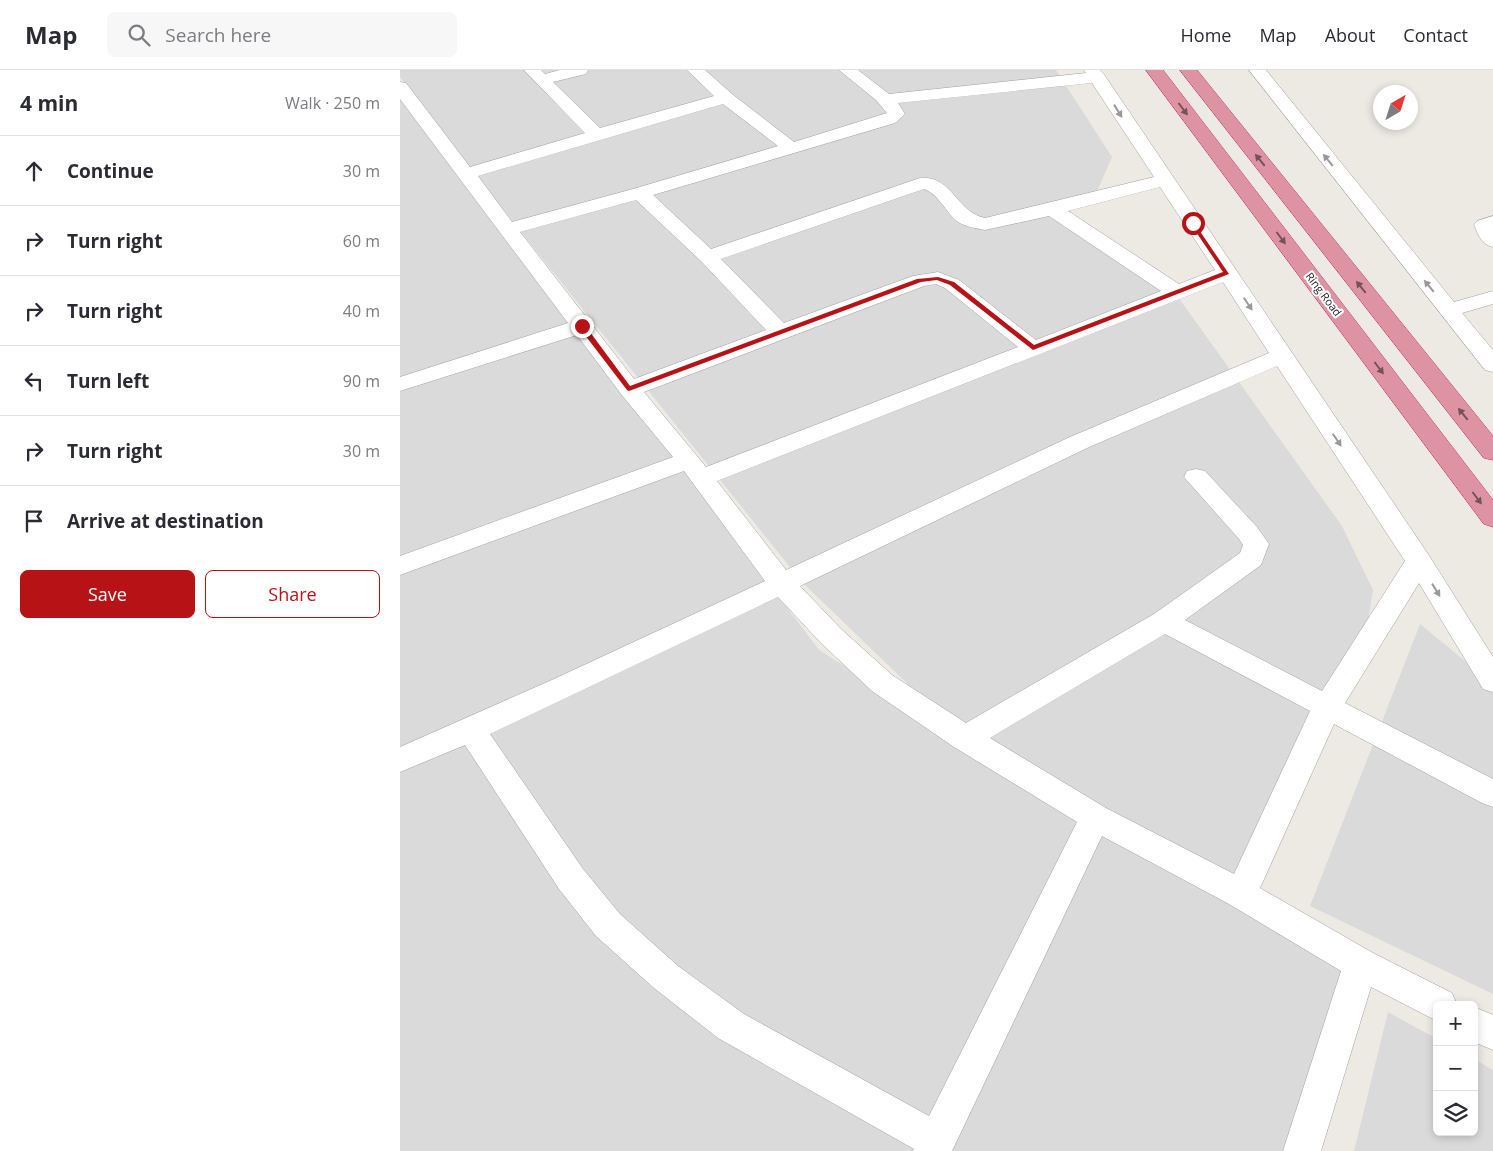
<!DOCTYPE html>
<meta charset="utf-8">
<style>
body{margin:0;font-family:"Open Sans",sans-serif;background:#f7f7f7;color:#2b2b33}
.controls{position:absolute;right:15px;bottom:15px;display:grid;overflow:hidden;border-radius:8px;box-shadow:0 2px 8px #0003}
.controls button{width:45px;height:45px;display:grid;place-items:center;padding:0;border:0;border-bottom:1px solid #e1e1e2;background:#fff;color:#2b2b33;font:25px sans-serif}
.compass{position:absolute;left:973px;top:15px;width:45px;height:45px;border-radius:50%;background:#fff;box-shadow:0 2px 8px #0003;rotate:39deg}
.stop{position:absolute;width:15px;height:15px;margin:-11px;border:4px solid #b71316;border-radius:50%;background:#fff}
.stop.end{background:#b71316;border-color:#fff;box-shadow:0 1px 5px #0008}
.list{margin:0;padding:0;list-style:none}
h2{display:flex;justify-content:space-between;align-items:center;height:65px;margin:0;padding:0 20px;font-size:21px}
h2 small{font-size:16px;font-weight:400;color:#7c7c81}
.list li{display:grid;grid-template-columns:32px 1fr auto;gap:15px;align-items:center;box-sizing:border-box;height:70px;padding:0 20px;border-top:1px solid #e1e1e2}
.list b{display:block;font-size:19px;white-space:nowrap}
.list em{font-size:16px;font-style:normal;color:#7c7c81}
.actions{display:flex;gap:10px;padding:15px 20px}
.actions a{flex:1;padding:11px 0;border:1px solid #b71316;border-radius:8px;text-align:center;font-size:18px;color:#b71316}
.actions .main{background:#b71316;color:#fff}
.icon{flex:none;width:28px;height:28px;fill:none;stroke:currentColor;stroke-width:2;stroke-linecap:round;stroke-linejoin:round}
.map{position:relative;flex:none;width:1093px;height:1081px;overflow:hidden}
header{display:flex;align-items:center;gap:30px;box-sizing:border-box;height:70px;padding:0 25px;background:#fff;border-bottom:1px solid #e1e1e2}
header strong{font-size:24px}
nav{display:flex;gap:28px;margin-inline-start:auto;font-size:18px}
.search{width:350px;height:45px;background:#f7f7f7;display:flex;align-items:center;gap:12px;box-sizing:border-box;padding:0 18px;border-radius:8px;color:#7c7c81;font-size:19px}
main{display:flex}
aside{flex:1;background:#fff}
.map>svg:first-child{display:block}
.residential{fill:#dbdada}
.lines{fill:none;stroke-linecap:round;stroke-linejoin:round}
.minor-casing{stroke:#a1a1a1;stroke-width:1}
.highway-casing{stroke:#c8356a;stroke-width:1}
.minor{fill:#fff;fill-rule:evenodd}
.highway{fill:#de93a2;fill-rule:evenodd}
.oneway{fill:#745259}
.oneway2{fill:#999}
.route{fill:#b71316}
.labels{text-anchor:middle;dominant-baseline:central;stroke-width:4;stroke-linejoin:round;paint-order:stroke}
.far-street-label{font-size:11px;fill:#1d1d1d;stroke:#fff}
</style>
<header>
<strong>Map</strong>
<div class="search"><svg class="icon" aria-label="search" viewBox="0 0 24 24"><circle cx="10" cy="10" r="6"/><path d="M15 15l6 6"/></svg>Search here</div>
<nav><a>Home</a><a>Map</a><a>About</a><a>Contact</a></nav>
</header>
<main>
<aside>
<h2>4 min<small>Walk · 250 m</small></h2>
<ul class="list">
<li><svg class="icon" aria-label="ahead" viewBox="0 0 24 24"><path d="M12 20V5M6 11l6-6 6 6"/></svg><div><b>Continue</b></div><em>30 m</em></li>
<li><svg class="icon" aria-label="right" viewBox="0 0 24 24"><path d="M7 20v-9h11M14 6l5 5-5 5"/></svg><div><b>Turn right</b></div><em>60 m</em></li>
<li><svg class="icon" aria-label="right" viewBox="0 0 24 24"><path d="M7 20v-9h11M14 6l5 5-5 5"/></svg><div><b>Turn right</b></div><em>40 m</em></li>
<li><svg class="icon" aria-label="left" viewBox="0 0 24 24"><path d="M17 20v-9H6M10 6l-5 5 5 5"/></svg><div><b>Turn left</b></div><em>90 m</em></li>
<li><svg class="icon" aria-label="right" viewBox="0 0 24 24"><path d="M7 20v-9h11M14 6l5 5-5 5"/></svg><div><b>Turn right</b></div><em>30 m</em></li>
<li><svg class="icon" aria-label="arrive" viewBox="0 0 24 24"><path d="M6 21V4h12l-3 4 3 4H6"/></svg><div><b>Arrive at destination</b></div></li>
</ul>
<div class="actions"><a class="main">Save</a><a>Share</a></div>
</aside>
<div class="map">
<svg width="1093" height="1081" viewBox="0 0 1093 1081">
<rect width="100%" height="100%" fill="#edeae4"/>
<path class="residential" d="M 0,0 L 656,0 L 712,87 L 695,126 L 661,147 L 758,199 L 942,456 L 973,520 L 964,576 L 837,826 L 956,901 L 901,1081 L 0,1081 L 0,28 L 176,257 L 419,580 L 572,676 L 402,512 L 92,126 L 0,7 Z
M 1020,554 L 1093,614 L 1093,924 L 910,836 Z
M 988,942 L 1037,969 L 1037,1062 L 1074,1062 L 1074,989 L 1093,1000 L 1093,1081 L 954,1081 Z"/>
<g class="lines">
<g class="minor-casing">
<path id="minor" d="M 124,0 L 141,0 L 145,4 L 160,0 L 188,0 L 186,4 L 153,12 L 200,58 L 314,26 L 287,0 L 305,0 L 332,24 L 394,72 L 487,43 L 476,30 L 439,0 L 458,0 L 489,24 L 686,3 L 684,0 L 700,0 L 703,3 L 1028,484 L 1093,587 L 1093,622 L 1083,619 L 1019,513 L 945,633 L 1093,709 L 1093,737 L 1082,733 L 934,654 L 860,818 L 973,883 L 1052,923 L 1057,935 L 1037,935 L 1037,951 L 971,917 L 921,1081 L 883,1081 L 941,901 L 829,834 L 702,766 L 552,1081 L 513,1081 L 514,1079 L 318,968 L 254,918 L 196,866 L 159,819 L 65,675 L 0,702 L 0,677 L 154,609 L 365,511 L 284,401 L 0,505 L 0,486 L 273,387 L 221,324 L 177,265 L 0,321 L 0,307 L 168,253 L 0,29 L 0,12 L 6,13 L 70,97 L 185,63 ZM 692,13 L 754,107 L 585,148 C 557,143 552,105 520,108 L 311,179 L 253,125 L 495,53 L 505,44 L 498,33 ZM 323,34 L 378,76 L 233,119 L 112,152 L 78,106 ZM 760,117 L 815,200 L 779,214 L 668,141 ZM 524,119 C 540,125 545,142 558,152 C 566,157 576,158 585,160 L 649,146 L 761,221 L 636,270 L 559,210 L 538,202 L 513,206 L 384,253 L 321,189 ZM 236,130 L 301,191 L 366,260 L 234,309 L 120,162 ZM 823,212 L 869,283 L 670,367 L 386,500 L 317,411 ZM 536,214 L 545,218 L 618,277 L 306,397 L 244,322 L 524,216 ZM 877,296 L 1005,491 L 922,621 L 785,550 L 861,495 L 869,474 L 857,457 L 805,401 L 796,399 L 787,401 L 784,407 L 839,469 L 843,475 L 840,483 L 754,544 L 566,653 L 492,605 L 441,559 L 400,516 L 687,378 ZM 378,527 L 421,573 L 472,621 L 554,677 L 677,752 L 529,1046 L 344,944 L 278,896 L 220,844 L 183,799 L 90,664 ZM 765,564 L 910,641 L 834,804 L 706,738 L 590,668 Z
M 849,0 L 866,0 L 1054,232 L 1093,221 L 1093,234 L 1062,243 L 1093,280 L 1093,302 L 1085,300 Z
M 1093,146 L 1093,177 C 1081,174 1079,166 1074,155 L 1077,151 Z
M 1074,937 L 1093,945 L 1093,980 L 1074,972 Z"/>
</g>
<g class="highway-casing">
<path id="highway" d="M 746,0 L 763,0 L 1093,430 L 1093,457 L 1084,454 Z
M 780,0 L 797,0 L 1093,366 L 1093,390 L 1084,388 Z"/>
</g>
<use href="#minor" class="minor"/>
<use href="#highway" class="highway"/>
</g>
<defs><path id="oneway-solid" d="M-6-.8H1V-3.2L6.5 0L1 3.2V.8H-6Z" transform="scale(1.25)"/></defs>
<g class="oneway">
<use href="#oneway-solid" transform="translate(783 39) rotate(53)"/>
<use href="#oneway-solid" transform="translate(860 90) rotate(-129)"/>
<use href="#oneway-solid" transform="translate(881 168) rotate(53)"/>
<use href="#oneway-solid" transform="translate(961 217) rotate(-129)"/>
<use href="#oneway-solid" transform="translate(979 298) rotate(53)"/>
<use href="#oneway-solid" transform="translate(1063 344) rotate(-129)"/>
<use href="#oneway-solid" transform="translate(1077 428) rotate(53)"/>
</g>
<g class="oneway2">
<use href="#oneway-solid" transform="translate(718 41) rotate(58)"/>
<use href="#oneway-solid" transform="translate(928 90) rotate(-129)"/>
<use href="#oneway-solid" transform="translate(1029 216) rotate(-129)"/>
<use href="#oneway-solid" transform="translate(848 234) rotate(56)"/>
<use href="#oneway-solid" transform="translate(937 370) rotate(56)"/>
<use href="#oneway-solid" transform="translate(1036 520) rotate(58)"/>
</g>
<path class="route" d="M 793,151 L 829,204 L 633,280 L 550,215 L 537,210 L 521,212 L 229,321 L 227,320 L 178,256 L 184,254 L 230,316 L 517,209 L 538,207 L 554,212 L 634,275 L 823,202 L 790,153 Z"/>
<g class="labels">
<g class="far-street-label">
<text transform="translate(924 224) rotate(53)">Ring Road</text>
</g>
</g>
</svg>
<div class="controls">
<button>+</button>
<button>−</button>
<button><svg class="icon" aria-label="layers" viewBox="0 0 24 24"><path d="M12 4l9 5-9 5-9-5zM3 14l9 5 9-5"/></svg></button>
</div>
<svg class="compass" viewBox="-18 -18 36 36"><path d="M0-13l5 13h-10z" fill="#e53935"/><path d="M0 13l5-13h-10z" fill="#7c7c81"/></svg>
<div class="stop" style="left:793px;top:153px"></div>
<div class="stop end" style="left:182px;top:256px"></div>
</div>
</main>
